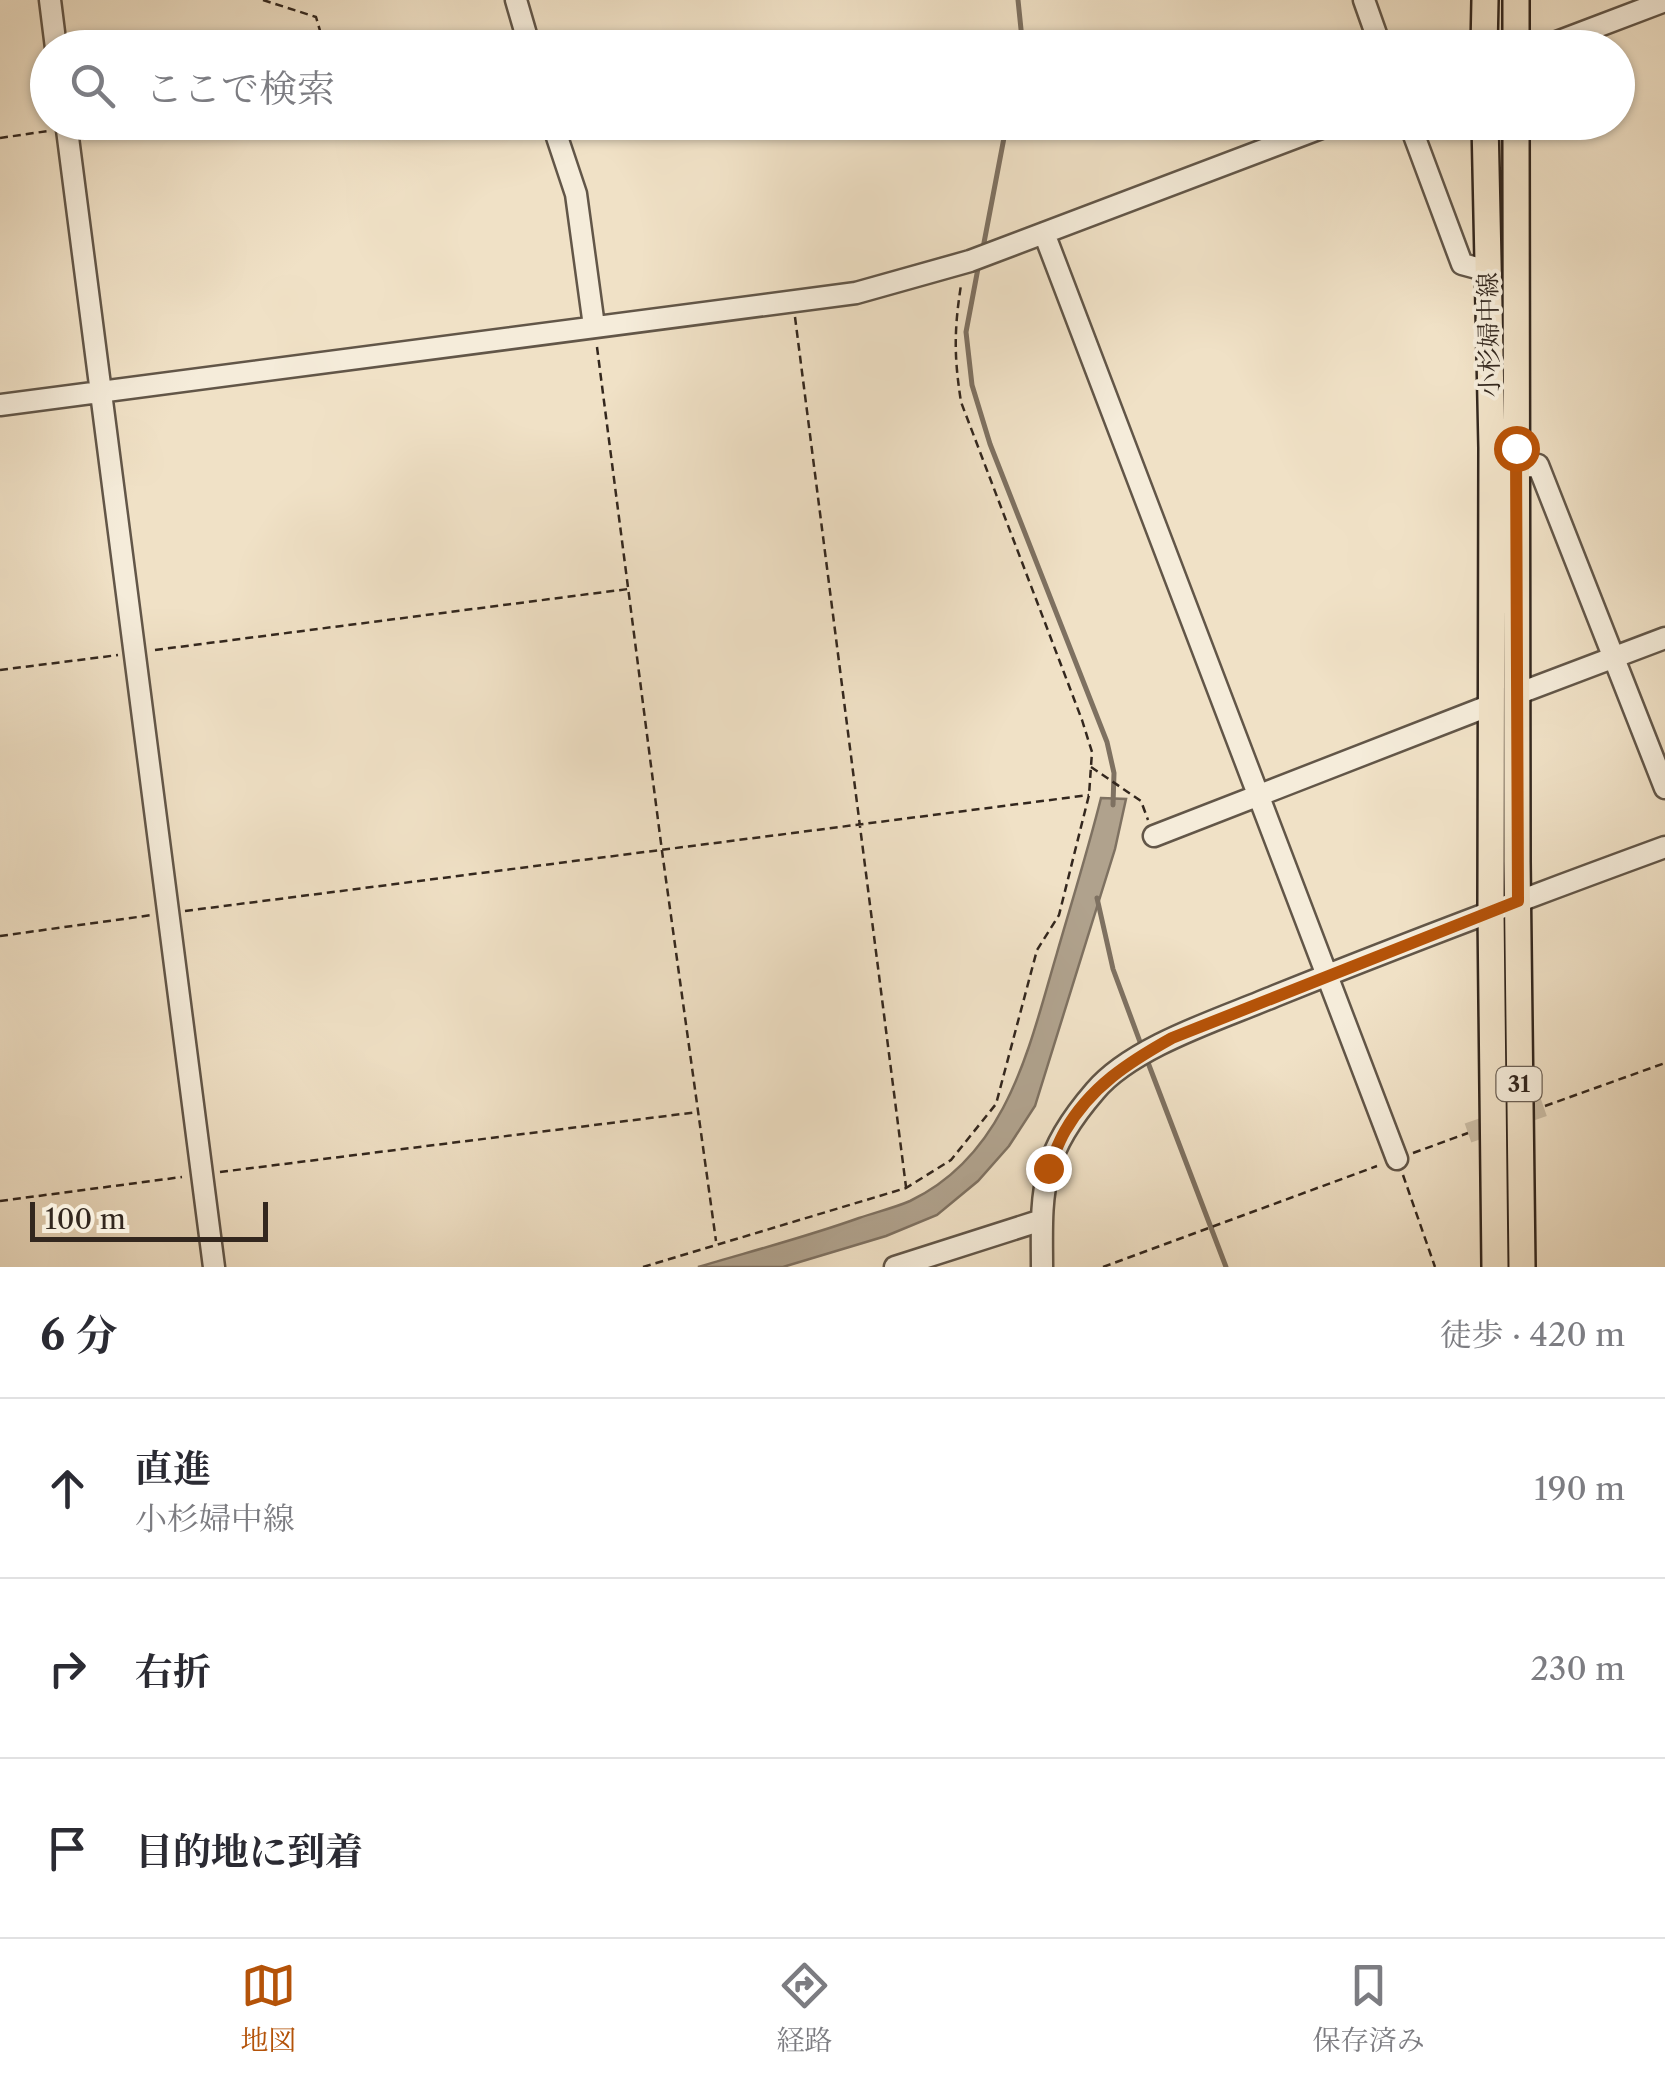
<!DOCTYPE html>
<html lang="ja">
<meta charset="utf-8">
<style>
body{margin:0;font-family:"Libre Caslon Text","Noto Serif JP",serif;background:#f7f7f7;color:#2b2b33}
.scale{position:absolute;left:30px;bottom:25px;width:238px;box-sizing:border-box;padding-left:10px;border:5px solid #33271e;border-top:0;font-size:28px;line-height:35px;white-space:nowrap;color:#33271e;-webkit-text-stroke:8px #f5ecda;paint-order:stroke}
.stop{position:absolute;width:30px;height:30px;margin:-22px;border:8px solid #b45309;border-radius:50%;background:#fff}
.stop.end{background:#b45309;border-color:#fff;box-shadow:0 2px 10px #0008}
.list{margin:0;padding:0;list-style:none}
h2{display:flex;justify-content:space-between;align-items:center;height:130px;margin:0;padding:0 40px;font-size:42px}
h2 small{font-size:32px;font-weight:400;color:#7c7c81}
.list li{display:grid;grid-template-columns:65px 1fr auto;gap:30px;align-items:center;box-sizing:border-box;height:180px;padding:0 40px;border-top:2px solid #e1e1e2}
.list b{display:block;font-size:38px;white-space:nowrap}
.list p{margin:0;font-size:32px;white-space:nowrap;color:#7c7c81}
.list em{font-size:32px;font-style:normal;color:#7c7c81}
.icon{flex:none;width:55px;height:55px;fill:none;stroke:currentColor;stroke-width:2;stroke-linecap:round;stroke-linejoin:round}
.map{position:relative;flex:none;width:1665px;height:1267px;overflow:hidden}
.search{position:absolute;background:#fff;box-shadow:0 2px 8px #0004;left:30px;right:30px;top:30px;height:110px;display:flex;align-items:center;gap:25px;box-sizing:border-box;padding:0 35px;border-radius:55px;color:#7c7c81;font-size:38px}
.sheet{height:670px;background:#fff}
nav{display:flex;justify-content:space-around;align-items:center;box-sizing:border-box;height:140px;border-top:2px solid #e1e1e2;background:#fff;font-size:28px;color:#7c7c81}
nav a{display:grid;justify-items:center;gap:5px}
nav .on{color:#b45309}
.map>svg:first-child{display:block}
.water{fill:#b0a28d;stroke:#7e7161;stroke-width:2.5}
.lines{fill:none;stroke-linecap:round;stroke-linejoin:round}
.stream{stroke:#7e7161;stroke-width:5}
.minor-tunnel{stroke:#cabca4;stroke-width:20;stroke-dasharray:20 10;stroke-linecap:butt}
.minor-casing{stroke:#625648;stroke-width:25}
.major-casing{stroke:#33271e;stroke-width:30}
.path{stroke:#33271e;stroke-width:2.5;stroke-dasharray:8 5;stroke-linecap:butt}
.minor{stroke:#f5ecda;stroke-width:20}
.major{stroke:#f0e1c6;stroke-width:25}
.route{stroke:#b45309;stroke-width:12}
.labels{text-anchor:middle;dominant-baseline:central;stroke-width:8;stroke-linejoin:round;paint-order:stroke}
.shield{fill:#f5ecda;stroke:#6d6256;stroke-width:2.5}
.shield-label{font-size:22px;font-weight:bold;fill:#33271e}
.street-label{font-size:25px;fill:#33271e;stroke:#f5ecda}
</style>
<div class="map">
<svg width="1665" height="1267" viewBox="0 0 1665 1267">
<rect width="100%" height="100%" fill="#f0e1c6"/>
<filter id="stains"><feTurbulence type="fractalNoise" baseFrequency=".002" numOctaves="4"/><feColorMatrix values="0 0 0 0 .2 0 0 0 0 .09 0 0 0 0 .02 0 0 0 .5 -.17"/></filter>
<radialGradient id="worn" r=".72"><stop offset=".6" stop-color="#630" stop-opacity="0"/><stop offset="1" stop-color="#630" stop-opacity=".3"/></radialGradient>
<path class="water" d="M 1101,798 L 1126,799 L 1115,849 L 1035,1106 L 1009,1146 L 978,1181 L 937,1215 L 886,1236 L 783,1267 L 698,1267 C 752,1251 806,1237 859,1218 C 876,1212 894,1208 910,1201 C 1008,1154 1029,1047 1057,953 C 1072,901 1088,850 1101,798 Z"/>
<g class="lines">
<path class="stream" d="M 1018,0 L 1022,39 L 1020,48
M 983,248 L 1007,122
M 979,263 L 966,332 L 972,385 L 990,444 L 1107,742 L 1114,773 L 1113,805
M 1097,898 L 1113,969 L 1143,1050
M 1147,1060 L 1226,1267"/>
<path class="minor-tunnel" d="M 1468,1133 L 1545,1106"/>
<g class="minor-casing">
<path id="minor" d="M 50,0 L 56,48
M 516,0 L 530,48
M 1364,0 L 1381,48
M 1541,48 L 1665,1
M 66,122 L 214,1267
M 552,122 L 576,194 L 594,326
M 1409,122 L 1462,264 L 1488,271
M 1044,233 L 1397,1159
M 0,405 L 856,293 L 970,261 L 1337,122
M 1516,468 L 1538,465 L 1665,788
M 1517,694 L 1665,638
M 1154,836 L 1491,705
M 895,1267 L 1042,1220
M 1042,1267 C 1042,1235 1040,1200 1049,1169 C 1056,1140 1076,1113 1095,1091 C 1133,1046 1221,1019 1275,996 C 1404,944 1534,895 1665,847"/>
</g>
<g class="major-casing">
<path id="major" d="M 1516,0 L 1516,48
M 1484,48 L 1485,0
M 1485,122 L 1492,448 L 1491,911 L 1495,1267
M 1516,122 L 1517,862 L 1522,1267"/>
</g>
<path class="path" d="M 263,0 L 316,17 L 325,48
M 86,126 L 117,122
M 0,138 L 48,131
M 795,317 L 906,1187
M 597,347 L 662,851 L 716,1241
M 155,650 L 628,589
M 0,670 L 118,655
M 1091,767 L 1141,801 L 1148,820
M 185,911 L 1089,795
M 0,936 L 152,915
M 1545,1106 L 1665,1063
M 1413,1153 L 1468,1133
M 220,1172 L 698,1112
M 1403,1175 L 1435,1267
M 0,1201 L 182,1177
M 643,1267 L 906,1188 L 951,1160 L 996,1104 L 1037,950 L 1059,915 L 1089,795 L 1092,752 L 1082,720 L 961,402 C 954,357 954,330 961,285
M 1103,1267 L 1377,1166"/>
<use href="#minor" class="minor"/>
<use href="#major" class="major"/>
</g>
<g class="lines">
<path class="route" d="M 1048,1168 C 1054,1156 1058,1143 1065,1131 C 1090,1087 1129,1062 1172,1038 L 1518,901 L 1516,448"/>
</g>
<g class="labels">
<rect class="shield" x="1496.5" y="1067" width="45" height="34" rx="8"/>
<g class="shield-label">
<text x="1519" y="1084">31</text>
</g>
<g class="street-label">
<text transform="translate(1489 335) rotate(-91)">小杉婦中線</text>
</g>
</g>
<rect width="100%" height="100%" filter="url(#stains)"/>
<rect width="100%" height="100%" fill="url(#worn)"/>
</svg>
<div class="scale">100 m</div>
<div class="stop" style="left:1516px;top:448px"></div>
<div class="stop end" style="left:1048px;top:1168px"></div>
<div class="search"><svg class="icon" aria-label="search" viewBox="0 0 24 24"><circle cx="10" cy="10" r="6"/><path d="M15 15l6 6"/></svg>ここで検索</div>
</div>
<section class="sheet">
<h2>6 分<small>徒歩 · 420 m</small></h2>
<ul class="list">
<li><svg class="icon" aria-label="ahead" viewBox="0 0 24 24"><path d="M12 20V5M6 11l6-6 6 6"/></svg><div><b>直進</b><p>小杉婦中線</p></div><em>190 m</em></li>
<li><svg class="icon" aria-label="right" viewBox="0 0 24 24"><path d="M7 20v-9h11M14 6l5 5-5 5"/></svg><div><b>右折</b></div><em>230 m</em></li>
<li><svg class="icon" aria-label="arrive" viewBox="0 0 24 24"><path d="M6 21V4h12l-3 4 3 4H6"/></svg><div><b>目的地に到着</b></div></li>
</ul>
</section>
<nav>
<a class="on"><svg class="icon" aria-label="map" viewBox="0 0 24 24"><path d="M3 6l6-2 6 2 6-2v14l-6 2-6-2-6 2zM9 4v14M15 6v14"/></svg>地図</a>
<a><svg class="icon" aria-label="directions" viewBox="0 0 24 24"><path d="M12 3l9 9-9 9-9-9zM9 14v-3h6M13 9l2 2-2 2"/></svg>経路</a>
<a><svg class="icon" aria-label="saved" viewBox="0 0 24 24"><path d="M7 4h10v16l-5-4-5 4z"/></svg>保存済み</a>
</nav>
